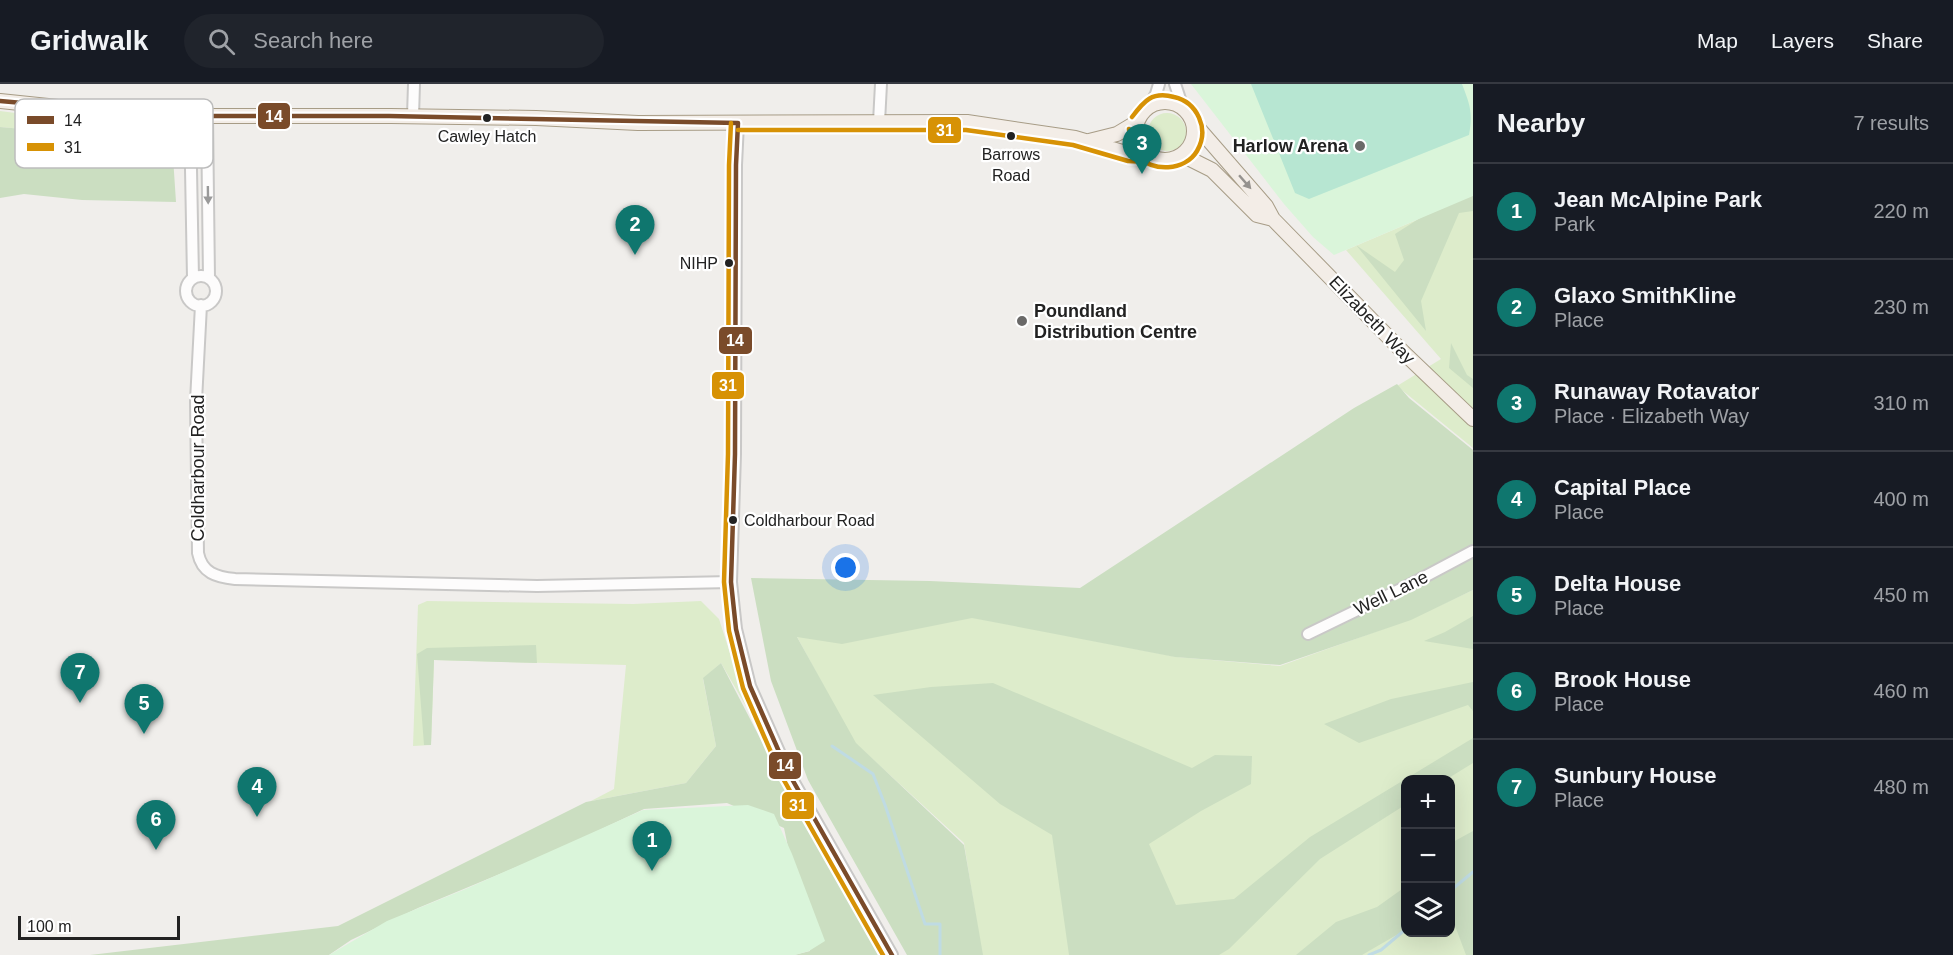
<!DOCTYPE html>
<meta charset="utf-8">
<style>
body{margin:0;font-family:Helvetica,sans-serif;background:#20242c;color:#f1f3f6}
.controls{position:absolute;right:18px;bottom:18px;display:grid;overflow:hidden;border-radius:12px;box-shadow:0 6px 24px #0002}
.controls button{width:54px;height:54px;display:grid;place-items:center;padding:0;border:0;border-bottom:2px solid #363941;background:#171b24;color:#f1f3f6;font:30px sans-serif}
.scale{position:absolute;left:18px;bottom:15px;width:162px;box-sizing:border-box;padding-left:6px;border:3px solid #222;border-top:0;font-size:16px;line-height:21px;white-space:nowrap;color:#222;-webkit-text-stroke:4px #fff;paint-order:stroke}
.you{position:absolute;left:846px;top:484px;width:21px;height:21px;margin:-15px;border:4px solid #fff;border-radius:50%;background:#1a73e8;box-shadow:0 0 0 9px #1a73e833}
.badge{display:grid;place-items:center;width:39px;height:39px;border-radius:50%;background:#0f766e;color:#fff;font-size:20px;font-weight:700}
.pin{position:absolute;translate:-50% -50px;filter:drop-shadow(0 2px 3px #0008)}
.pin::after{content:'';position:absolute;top:32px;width:21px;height:18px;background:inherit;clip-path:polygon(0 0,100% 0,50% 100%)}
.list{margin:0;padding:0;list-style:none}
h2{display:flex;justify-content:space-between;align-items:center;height:78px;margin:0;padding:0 24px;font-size:26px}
h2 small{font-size:20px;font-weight:400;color:#9ea1a6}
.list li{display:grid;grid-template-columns:39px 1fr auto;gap:18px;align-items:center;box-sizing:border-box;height:96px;padding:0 24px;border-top:2px solid #363941}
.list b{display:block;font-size:22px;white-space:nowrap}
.list p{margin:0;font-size:20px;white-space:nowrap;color:#9ea1a6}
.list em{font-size:20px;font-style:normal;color:#9ea1a6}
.icon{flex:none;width:33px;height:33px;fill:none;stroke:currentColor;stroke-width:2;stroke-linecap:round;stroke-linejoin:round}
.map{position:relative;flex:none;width:1473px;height:871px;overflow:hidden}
header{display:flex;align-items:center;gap:36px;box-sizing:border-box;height:84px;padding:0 30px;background:#171b24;border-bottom:2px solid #363941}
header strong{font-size:28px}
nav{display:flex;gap:33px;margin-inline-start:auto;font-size:21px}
.search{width:420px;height:54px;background:#20242c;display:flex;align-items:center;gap:15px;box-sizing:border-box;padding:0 21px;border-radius:33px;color:#9ea1a6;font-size:22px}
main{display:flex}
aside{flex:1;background:#171b24}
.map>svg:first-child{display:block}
.grass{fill:#ddeccb;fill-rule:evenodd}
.forest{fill:#cbdec1}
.park{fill:#daf5da}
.pitch{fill:#b7e6d2}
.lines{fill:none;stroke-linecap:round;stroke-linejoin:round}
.stream{stroke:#bfdbe3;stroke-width:3}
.minor-casing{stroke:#c9c8c7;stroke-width:14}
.major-casing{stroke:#a79c86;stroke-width:16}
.minor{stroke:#fdfcfc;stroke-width:10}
.major{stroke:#f3ede7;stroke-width:14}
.bus-1-casing{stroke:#fff;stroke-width:9}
.bus-2-casing{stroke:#fff;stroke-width:9}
.bus-1{stroke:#7a4b2a;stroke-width:4.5}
.bus-2{stroke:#d79205;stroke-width:4.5}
.oneway{fill:#95928e}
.oneway2{fill:#9a9a9a}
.bus-dot{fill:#222;stroke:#fff;stroke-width:2}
.poi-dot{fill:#6a6968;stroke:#fff;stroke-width:2}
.labels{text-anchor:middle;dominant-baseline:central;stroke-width:4.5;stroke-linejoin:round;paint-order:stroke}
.bus-label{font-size:16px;fill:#222;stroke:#fff}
.poi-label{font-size:18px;font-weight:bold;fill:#222;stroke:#fff;text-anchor:end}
.street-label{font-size:18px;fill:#222;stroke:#fff}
.key{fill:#fff;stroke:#bdbdbd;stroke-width:1.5}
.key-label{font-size:16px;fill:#222}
.line-badge{stroke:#fff;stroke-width:2}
.badge-label{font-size:16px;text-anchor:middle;font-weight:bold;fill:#fff}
</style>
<header>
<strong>Gridwalk</strong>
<div class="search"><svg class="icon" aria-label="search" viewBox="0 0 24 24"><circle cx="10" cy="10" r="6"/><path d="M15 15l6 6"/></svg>Search here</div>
<nav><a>Map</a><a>Layers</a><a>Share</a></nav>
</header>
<main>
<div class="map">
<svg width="1473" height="871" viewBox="0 0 1473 871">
<rect width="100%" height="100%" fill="#f0eeeb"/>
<path class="grass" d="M 0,27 L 169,49 L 172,58 L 0,43 Z
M1148 48a19 19 0 1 1 38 0a19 19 0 1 1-38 0Z
M 1473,112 L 1473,364 L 1397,302 L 1441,275 L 1346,166 Z
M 1473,506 L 1473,871 L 982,871 L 964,759 L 854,658 L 796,551 L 971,533 L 1177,573 L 1280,582 L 1411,535 ZM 1406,696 L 1450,696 L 1450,848 L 1406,848 Z
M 427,517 L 633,520 L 701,517 L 719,535 L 741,603 L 772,676 L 747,624 L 721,579 L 703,595 L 716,662 L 686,699 L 591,717 L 614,705 L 626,581 L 434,576 L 431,661 L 413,662 L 418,521 Z"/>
<path class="forest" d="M 0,43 L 172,58 L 176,118 L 82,116 L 24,110 L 0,114 Z
M 1473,111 L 1473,127 L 1459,129 L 1421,217 L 1426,247 L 1356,161 L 1395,188 L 1404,176 L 1395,150 L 1420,134 Z
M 1451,259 L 1467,291 L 1473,295 L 1473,304 L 1449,284 Z
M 1397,300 L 1409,314 L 1473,366 L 1473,506 L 1411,536 L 1280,581 L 1175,573 L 972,534 L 842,560 L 797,553 L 856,659 L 964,761 L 983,871 L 907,871 L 808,696 L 771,597 L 751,494 L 930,497 L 1080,504 L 1354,324 Z
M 1473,532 L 1473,565 L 1424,557 L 1445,548 Z
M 536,561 L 537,579 L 434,576 L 431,661 L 424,661 L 417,570 L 427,564 Z
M 721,579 L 786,704 L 879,871 L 794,871 L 810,867 L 784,744 L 727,719 L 644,725 L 555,767 L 418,824 L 351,856 L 329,871 L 90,871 L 338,842 L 586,718 L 686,699 L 716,662 L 703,594 Z
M 1473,598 L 1473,627 L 1468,621 L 1359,659 L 1324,640 L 1391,615 Z
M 993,599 L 1192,684 L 1215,671 L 1252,672 L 1251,700 L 1201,727 L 1149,760 L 1176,821 L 1234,815 L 1310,753 L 1473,654 L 1473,679 L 1447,695 L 1406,696 L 1405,721 L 1320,775 L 1229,865 L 1219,871 L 1069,871 L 1052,751 L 1000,720 L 873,611 L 931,603 Z
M 1473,747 L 1473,871 L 1466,871 L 1451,831 L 1451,759 Z
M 1405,803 L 1405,846 L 1362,871 L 1296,871 L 1336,838 L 1377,823 Z"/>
<path class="park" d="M 1191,0 L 1473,0 L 1473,112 L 1334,171 L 1313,153 L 1284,120 Z
M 748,721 L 774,730 L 792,770 L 825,857 L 809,867 L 795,871 L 329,871 L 387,837 L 468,804 L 643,726 Z"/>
<path class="pitch" d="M 1251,0 L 1462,0 C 1470,21 1473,28 1469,51 L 1309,115 L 1295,109 Z"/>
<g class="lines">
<path class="stream" d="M 832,662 L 873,690 L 885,721 L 925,840 L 940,840 L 940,871
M 1450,807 L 1473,788
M 1369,871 L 1381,866 L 1406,845"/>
<g class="minor-casing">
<path id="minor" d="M 1175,0 L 1183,24
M 1148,24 L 1156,10 L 1159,0
M 167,30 L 178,42 L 187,65
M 190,31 L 193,194
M 207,32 L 209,194
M 413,32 L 414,0
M 879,38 L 881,0
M 738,39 L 736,81 L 735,370 L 731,498 L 736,545 L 750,602 L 788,688 L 892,871
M186 207a15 15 0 1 1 30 0a15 15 0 1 1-30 0Z
M 201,221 L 196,317 L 198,469 C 202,489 216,493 235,495 L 537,502 L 731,498
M 1308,550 L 1411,500 L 1473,467"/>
</g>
<g class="major-casing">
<path id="major" d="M 0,17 L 106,28 L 207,32 L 391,32 L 536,34 L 638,39 L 967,38 L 1075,54 L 1129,70 L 1148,71
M1136 47a29 29 0 1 1 58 0a29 29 0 1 1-58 0Z
M 1193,38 L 1266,122 L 1273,135 L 1403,268 L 1473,335
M 1089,57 L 1117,50 L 1137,38
M 1182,71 L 1212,86 L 1257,131 L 1273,135"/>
</g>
<use href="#minor" class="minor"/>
<use href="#major" class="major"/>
<g class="bus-1-casing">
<path id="bus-1" d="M 0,17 L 102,26 L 203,32 L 389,32 L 738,39
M 738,39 L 736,81 L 735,370 L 731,498 L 736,545 L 750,602 L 788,688 L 892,871"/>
</g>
<g class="bus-2-casing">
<path id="bus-2" d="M 731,39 L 729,81 L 728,370 L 724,498 L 729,547 L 743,604 L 781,691 L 883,871
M 1129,45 C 1130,55 1131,64 1137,71 C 1152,89 1185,87 1197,67 C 1210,45 1197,18 1174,13 C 1152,7 1144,17 1132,33
M 738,46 L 966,46 L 1073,61 L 1128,77 L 1148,78"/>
</g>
<use href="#bus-1" class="bus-1"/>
<use href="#bus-2" class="bus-2"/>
</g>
<defs><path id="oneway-solid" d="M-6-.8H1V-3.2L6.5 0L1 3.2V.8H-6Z" transform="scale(1.5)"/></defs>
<use class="oneway" href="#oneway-solid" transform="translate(1245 98) rotate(49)"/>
<use class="oneway2" href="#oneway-solid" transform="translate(208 111) rotate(89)"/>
<g class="bus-dot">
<circle cx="487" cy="34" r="5"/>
<circle cx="1011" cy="52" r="5"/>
<circle cx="729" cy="179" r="5"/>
<circle cx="733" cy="436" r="5"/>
</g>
<g class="poi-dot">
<circle cx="1360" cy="62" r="6"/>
<circle cx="1022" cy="237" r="6"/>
</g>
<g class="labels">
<g class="bus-label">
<text x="487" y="52">Cawley Hatch</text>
<text x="1011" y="70">Barrows<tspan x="1011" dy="21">Road</tspan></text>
<text x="718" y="179" text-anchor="end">NIHP</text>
<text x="744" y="436" text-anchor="start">Coldharbour Road</text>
</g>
<g class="poi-label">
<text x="1348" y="62">Harlow Arena</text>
<text x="1034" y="227" text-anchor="start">Poundland<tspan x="1034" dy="21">Distribution Centre</tspan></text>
</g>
<g class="street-label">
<text transform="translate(1372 236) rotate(46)">Elizabeth Way</text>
<text transform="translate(198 384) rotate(-90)">Coldharbour Road</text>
<text transform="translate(1391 509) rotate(-26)">Well Lane</text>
</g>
</g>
<rect x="15" y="15" width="198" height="69" rx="9" class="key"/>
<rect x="27" y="32" width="27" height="8" fill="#7a4b2a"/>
<rect x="27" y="59" width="27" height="8" fill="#d79205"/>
<g class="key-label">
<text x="64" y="42">14</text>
<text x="64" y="69">31</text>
</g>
<g class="line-badge">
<rect x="257" y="18" width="34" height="28" rx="6" fill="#7a4b2a"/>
<rect x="927" y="32" width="35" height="28" rx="6" fill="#d79205"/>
<rect x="718" y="242" width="35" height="29" rx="6" fill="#7a4b2a"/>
<rect x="711" y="287" width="34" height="29" rx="6" fill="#d79205"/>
<rect x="768" y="667" width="34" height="29" rx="6" fill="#7a4b2a"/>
<rect x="781" y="707" width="34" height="29" rx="6" fill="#d79205"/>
</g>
<g class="badge-label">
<text x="274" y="38">14</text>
<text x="945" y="52">31</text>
<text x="735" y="262">14</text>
<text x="728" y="307">31</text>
<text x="785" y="687">14</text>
<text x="798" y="727">31</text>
</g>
</svg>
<div class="controls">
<button>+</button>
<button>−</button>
<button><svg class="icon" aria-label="layers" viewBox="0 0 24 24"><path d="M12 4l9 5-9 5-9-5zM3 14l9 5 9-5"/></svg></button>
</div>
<div class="scale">100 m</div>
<div class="you"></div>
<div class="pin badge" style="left:652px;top:787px">1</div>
<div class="pin badge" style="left:635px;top:171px">2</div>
<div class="pin badge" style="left:1142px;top:90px">3</div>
<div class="pin badge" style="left:257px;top:733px">4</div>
<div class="pin badge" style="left:144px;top:650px">5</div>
<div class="pin badge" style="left:156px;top:766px">6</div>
<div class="pin badge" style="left:80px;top:619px">7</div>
</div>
<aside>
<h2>Nearby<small>7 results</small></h2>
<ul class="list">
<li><span class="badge">1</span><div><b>Jean McAlpine Park</b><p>Park</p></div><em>220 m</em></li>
<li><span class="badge">2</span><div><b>Glaxo SmithKline</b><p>Place</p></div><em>230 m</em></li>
<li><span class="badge">3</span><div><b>Runaway Rotavator</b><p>Place · Elizabeth Way</p></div><em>310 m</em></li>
<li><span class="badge">4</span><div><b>Capital Place</b><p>Place</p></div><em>400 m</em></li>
<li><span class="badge">5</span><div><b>Delta House</b><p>Place</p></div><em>450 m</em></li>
<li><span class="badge">6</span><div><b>Brook House</b><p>Place</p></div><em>460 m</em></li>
<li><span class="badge">7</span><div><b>Sunbury House</b><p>Place</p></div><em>480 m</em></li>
</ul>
</aside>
</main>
